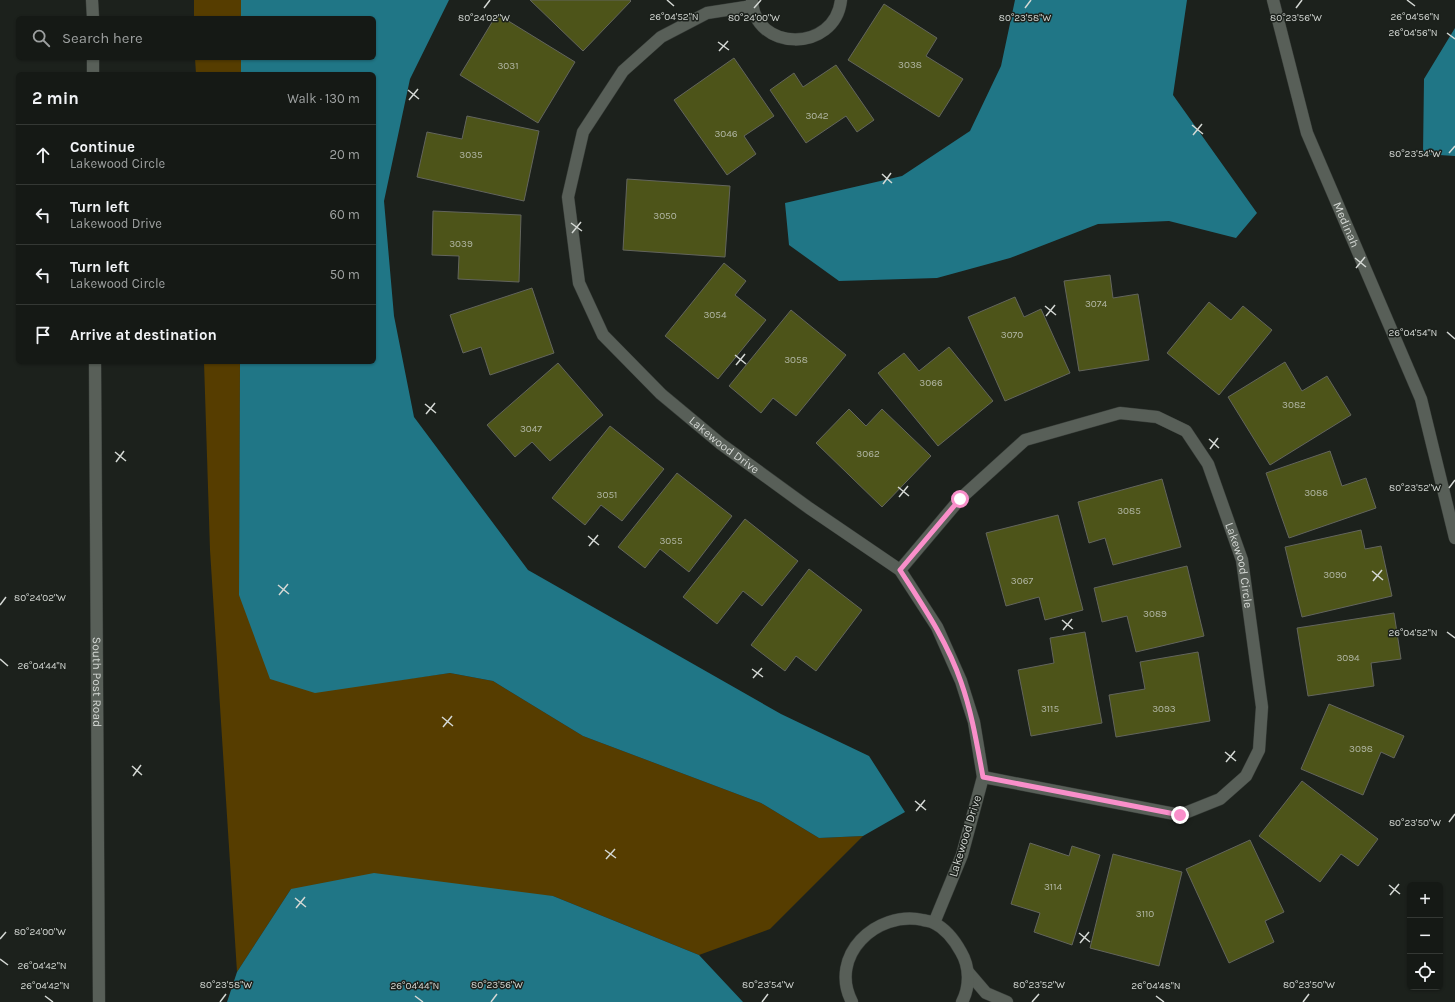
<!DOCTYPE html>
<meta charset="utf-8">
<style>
body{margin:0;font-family:Karla,sans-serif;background:#1e221e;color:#f1f3f6}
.controls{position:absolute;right:12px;bottom:12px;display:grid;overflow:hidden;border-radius:6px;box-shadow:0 1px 3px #0004}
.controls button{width:36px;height:36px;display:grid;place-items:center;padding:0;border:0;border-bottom:1px solid #343834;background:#151915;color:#f1f3f6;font:20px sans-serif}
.stop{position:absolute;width:12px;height:12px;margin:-9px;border:3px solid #f98fca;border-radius:50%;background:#fff}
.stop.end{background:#f98fca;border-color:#fff;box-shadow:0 1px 4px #0008}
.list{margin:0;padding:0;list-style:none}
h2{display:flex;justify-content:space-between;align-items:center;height:52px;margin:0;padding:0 16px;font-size:17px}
h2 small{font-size:13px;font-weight:400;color:#9da0a0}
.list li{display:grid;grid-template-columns:26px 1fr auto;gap:12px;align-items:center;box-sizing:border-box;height:60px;padding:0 16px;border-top:1px solid #343834}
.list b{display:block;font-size:15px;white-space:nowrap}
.list p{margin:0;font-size:13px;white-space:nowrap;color:#9da0a0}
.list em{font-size:13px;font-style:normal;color:#9da0a0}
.icon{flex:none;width:22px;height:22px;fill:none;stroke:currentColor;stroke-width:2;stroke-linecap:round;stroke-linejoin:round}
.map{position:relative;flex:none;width:1455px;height:1002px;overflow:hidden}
.search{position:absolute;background:#151915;box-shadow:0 1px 3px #0004;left:16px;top:16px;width:360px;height:44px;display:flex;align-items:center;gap:10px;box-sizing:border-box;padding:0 14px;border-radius:6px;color:#9da0a0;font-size:15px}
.panel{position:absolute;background:#151915;box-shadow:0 1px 3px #0004;left:16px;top:72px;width:360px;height:292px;border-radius:6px}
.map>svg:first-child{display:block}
.green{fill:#563d00}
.water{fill:#207686}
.building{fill:#4d5419;stroke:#63655d}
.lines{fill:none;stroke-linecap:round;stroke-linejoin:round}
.street-casing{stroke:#373c38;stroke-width:13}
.secondary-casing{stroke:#373c38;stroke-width:13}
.street{stroke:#585f58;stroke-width:12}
.secondary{stroke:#585f58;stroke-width:12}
.route{stroke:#f98fca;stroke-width:5}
.ticks{fill:none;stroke:#d4d8d4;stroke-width:1.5}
.labels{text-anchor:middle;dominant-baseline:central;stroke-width:3;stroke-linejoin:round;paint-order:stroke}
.number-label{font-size:10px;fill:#b2b7a5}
.street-label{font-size:12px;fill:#d4d8d4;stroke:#1c211c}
.ticks-label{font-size:10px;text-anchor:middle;fill:#d4d8d4;stroke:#1c211c;stroke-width:3;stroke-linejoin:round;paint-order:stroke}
</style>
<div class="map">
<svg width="1455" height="1002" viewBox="0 0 1455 1002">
<rect width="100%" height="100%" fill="#1c211c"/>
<path class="green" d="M 194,0 L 241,0 L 241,18 L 194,18 Z
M 195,58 L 241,58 L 241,74 L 196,74 Z
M 204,362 L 240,362 L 239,595 L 391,681 L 450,673 L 493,681 L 583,736 L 761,803 L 819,838 L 863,836 L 770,929 L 699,955 L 553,896 L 291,889 L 237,972 L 210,550 Z"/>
<path class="water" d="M 241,0 L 449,0 L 410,79 L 384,201 L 394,316 L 414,417 L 528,570 L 781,714 L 869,756 L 905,812 L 863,836 L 819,838 L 761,803 L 583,736 L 493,681 L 450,673 L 315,693 L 270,679 L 239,595 L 240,362 L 374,362 L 374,74 L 241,74 L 241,58 L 374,58 L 374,18 L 241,18 Z
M 1015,0 L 1187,0 L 1173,95 L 1257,213 L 1236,238 L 1169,221 L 1098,224 L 1010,258 L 937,278 L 839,281 L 789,245 L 785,203 L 902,176 L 970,131 L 1001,66 Z
M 1455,28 L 1455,156 L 1423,154 L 1424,79 Z
M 374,873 L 553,896 L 699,955 L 743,1002 L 227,1002 L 237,972 L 291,889 Z"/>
<path class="building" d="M 530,0 L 630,0 L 631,1 L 583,51 Z
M 884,4 L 937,38 L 926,56 L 963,79 L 939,117 L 848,60 Z
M 497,14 L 575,62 L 538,123 L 460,75 Z
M 734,58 L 774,116 L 744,136 L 756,154 L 727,175 L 674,100 Z
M 836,65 L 874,120 L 857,132 L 846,116 L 806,143 L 770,90 L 794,73 L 803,87 Z
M 467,116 L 539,131 L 524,201 L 417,177 L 427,132 L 462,139 Z
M 627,179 L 730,186 L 725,257 L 623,250 Z
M 433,211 L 521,215 L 519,282 L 458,279 L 459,256 L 432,255 Z
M 724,263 L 746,281 L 735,295 L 766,320 L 718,379 L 665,336 Z
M 1110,275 L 1113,298 L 1138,294 L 1149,360 L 1079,371 L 1064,281 Z
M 532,288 L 554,353 L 490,375 L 481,347 L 463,353 L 450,315 Z
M 1015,297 L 1024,317 L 1041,309 L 1070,373 L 1005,401 L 968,317 Z
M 1209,302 L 1231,320 L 1243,306 L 1272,330 L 1219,395 L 1167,353 Z
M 791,310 L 846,355 L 796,416 L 773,398 L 761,413 L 729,386 Z
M 949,347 L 993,401 L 938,446 L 878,373 L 904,353 L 919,371 Z
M 1285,362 L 1302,391 L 1327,376 L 1351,415 L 1270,465 L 1228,397 Z
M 558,363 L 603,415 L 550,461 L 532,442 L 515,457 L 487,425 Z
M 849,409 L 866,426 L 882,409 L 931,456 L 882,507 L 816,443 Z
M 610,426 L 664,469 L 622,521 L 601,505 L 585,525 L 552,498 Z
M 1330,451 L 1342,486 L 1366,478 L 1376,508 L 1289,538 L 1266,473 Z
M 677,473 L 732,516 L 689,572 L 660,549 L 645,568 L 618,547 Z
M 1162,479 L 1181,547 L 1113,565 L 1105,538 L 1089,543 L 1078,502 Z
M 1058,515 L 1083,610 L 1045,620 L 1039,597 L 1006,606 L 986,533 Z
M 745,519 L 798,561 L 762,606 L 743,591 L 717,624 L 683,597 Z
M 1361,530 L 1365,549 L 1381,546 L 1392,596 L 1302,617 L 1285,547 Z
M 1187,566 L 1204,636 L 1136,652 L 1127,616 L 1102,622 L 1094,588 Z
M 809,569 L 862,610 L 816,671 L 796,656 L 785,671 L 751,645 Z
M 1394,613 L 1401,659 L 1371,663 L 1374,686 L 1308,696 L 1297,628 Z
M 1085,632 L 1102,723 L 1031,736 L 1018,670 L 1054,663 L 1050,638 Z
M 1198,652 L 1210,721 L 1116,737 L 1109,695 L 1145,689 L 1140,662 Z
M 1329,704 L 1404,736 L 1394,758 L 1381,752 L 1363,795 L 1301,769 Z
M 1302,781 L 1378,839 L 1358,866 L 1341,854 L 1320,882 L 1259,836 Z
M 1250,840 L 1284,912 L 1265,921 L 1274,942 L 1229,963 L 1186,869 Z
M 1030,843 L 1069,856 L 1072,846 L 1100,855 L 1072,945 L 1034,932 L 1040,913 L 1011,904 Z
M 1113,854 L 1182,872 L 1159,966 L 1090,948 Z"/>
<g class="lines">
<g class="street-casing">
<g id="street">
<path d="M 752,0 C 754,52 835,53 841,0"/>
<path id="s1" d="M 1273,0 L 1307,133 L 1421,399 L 1455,538"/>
<path id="s2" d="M 752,6 L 707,13 L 661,37 L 623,71 L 583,132 L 568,197 L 579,283 L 603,335 L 661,394 L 721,444 L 809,508 L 900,570 L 937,627 L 961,681 L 974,722 L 983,777 L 962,855 L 934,923"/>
<path id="s3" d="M 900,570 L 960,499 L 1025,440 L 1120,413 L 1157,417 L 1186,431 L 1208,464 L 1242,560 L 1262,707 L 1259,750 L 1246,776 L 1220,799 L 1180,815 L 983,777"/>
<path d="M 968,972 L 986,993 L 1007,1002"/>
<path d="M 852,1002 C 828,956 876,910 923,920 C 926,921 931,921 934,923 C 946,929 955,941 961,952 C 970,967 970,987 962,1002"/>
</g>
</g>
<g class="secondary-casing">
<g id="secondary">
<path d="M 92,0 L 93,18"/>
<path d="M 93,58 L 93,74"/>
<path id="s4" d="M 95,362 L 99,1002"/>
</g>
</g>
<use href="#street" class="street"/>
<use href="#secondary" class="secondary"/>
</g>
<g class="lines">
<path class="route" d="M 960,499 L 900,570 C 923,606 947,641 961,682 C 972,713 977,745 983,777 L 1180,815"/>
</g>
<path class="ticks" d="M 667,0 L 674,6M 1407,0 L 1415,6M 484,8 L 490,0M 754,8 L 761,0M 1025,8 L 1031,0M 1296,8 L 1302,0M 1447,33 L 1455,39M 718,42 L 729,50M 719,51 L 728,41M 408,90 L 419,99M 409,100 L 418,89M 1192,125 L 1203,134M 1193,135 L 1202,124M 1449,153 L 1455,146M 882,174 L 892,183M 883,184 L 891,173M 571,223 L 582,231M 572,233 L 581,222M 1355,258 L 1366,267M 1356,268 L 1365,257M 1045,306 L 1056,315M 1046,316 L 1055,305M 1447,332 L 1455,339M 735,355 L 746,364M 736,365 L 745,354M 425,404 L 436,413M 426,414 L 435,403M 1209,439 L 1219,448M 1210,449 L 1218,438M 115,452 L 126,461M 116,462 L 124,451M 898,487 L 909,496M 1449,488 L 1455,480M 899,497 L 908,486M 588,536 L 599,545M 589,546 L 598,535M 1372,571 L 1383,580M 1373,581 L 1382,570M 278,585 L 289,594M 279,595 L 288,584M 0,605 L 6,597M 1062,620 L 1073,629M 1063,630 L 1072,619M 1447,632 L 1455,638M 0,659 L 8,666M 752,669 L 763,677M 753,678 L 762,668M 442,717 L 453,726M 443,727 L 452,716M 1225,752 L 1236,761M 1226,762 L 1235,751M 132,766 L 142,775M 133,776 L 141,765M 915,801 L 926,810M 916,811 L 925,800M 1449,822 L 1455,814M 605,850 L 616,858M 606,859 L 615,849M 1389,885 L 1400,894M 1390,895 L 1399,884M 295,898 L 306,907M 296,908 L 305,897M 1079,933 L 1090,942M 0,939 L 6,932M 1080,943 L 1089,932M 0,959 L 8,965M 45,996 L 53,1002M 415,996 L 423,1002M 1156,996 L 1164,1002M 220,1002 L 226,994M 491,1002 L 497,994M 762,1002 L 768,994M 1032,1002 L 1039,994M 1303,1002 L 1309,994"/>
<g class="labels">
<g class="number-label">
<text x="910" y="65">3038</text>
<text x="508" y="66">3031</text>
<text x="817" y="116">3042</text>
<text x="726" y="134">3046</text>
<text x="471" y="155">3035</text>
<text x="665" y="216">3050</text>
<text x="461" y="244">3039</text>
<text x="1096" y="304">3074</text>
<text x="715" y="315">3054</text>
<text x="1012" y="335">3070</text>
<text x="796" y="360">3058</text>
<text x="931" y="383">3066</text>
<text x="1294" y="405">3082</text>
<text x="531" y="429">3047</text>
<text x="868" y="454">3062</text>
<text x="1316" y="493">3086</text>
<text x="607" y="495">3051</text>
<text x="1129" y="511">3085</text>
<text x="671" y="541">3055</text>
<text x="1335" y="575">3090</text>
<text x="1022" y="581">3067</text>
<text x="1155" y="614">3089</text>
<text x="1348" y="658">3094</text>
<text x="1050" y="709">3115</text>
<text x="1164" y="709">3093</text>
<text x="1361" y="749">3098</text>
<text x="1053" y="887">3114</text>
<text x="1145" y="914">3110</text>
</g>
<g class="street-label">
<text stroke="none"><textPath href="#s1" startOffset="237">Medinah</textPath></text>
<text stroke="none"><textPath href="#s2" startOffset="596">Lakewood Drive</textPath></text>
<text stroke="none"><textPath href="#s3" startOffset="495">Lakewood Circle</textPath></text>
<text stroke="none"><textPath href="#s4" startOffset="320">South Post Road</textPath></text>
<text transform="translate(965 836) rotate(-73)">Lakewood Drive</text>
</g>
</g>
<g class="ticks-label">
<text x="1415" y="20">26°04'56"N</text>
<text x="674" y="20">26°04'52"N</text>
<text x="484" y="21">80°24'02"W</text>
<text x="754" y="21">80°24'00"W</text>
<text x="1025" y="21">80°23'58"W</text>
<text x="1296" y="21">80°23'56"W</text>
<text x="1413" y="36">26°04'56"N</text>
<text x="1415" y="157">80°23'54"W</text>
<text x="1413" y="336">26°04'54"N</text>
<text x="1415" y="491">80°23'52"W</text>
<text x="40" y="601">80°24'02"W</text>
<text x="1413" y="636">26°04'52"N</text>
<text x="42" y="669">26°04'44"N</text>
<text x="1415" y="826">80°23'50"W</text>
<text x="40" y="935">80°24'00"W</text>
<text x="42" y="969">26°04'42"N</text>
<text x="226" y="988">80°23'58"W</text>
<text x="497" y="988">80°23'56"W</text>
<text x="768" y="988">80°23'54"W</text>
<text x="1039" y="988">80°23'52"W</text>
<text x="1309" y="988">80°23'50"W</text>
<text x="45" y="989">26°04'42"N</text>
<text x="415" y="989">26°04'44"N</text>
<text x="1156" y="989">26°04'48"N</text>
</g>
</svg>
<div class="controls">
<button>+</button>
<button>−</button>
<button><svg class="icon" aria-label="locate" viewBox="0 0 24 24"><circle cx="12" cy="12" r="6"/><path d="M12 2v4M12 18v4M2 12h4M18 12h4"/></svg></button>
</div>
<div class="stop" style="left:960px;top:499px"></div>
<div class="stop end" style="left:1180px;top:815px"></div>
<div class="search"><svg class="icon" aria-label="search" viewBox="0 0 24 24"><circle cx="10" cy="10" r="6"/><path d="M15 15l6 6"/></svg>Search here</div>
<section class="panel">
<h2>2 min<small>Walk · 130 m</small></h2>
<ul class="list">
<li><svg class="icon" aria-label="ahead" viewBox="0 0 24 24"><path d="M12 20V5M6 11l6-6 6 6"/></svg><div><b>Continue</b><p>Lakewood Circle</p></div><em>20 m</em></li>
<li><svg class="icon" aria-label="left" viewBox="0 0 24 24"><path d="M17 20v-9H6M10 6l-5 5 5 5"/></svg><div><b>Turn left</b><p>Lakewood Drive</p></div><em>60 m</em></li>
<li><svg class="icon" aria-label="left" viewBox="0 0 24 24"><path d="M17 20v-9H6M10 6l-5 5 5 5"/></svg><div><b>Turn left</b><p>Lakewood Circle</p></div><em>50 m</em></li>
<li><svg class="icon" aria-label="arrive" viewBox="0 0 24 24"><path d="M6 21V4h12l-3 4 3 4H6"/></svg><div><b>Arrive at destination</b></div></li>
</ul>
</section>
</div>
